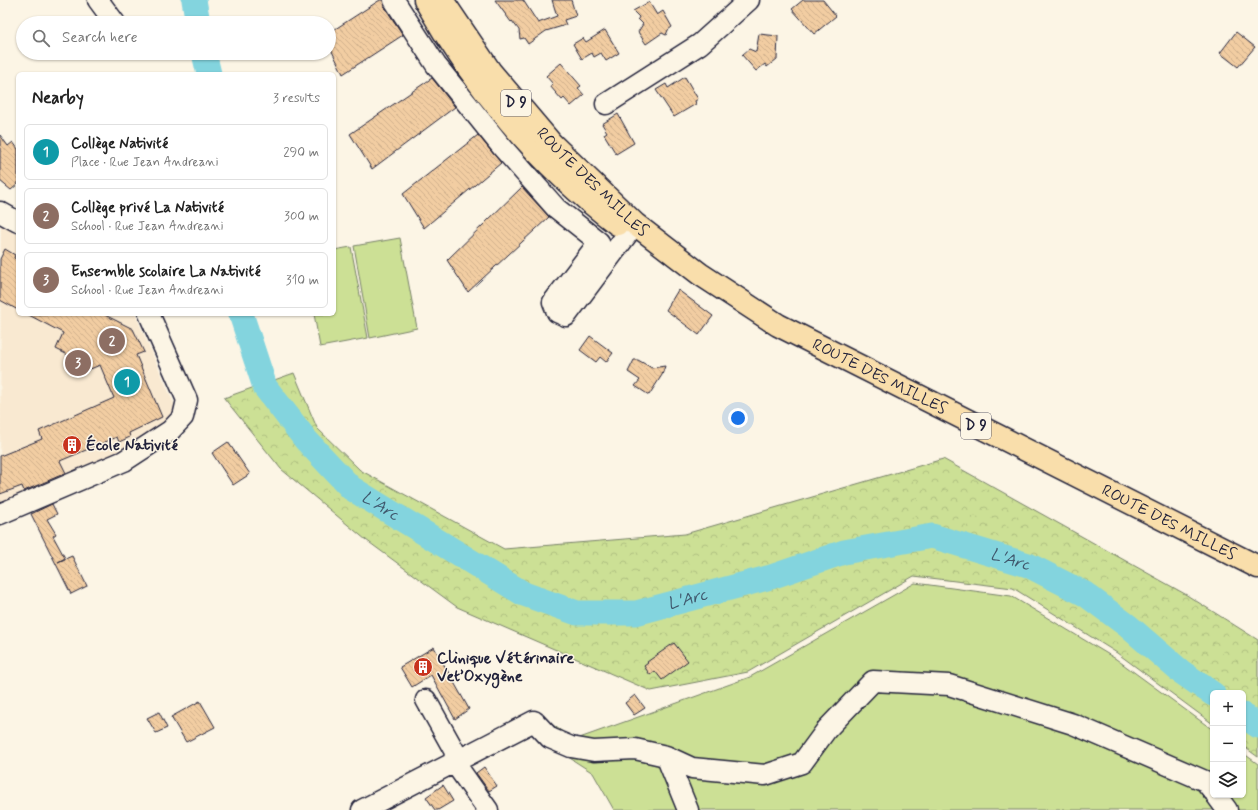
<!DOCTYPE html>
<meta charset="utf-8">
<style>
body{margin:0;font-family:Mynerve,sans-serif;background:#f2f2f2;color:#222}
.controls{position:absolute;right:12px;bottom:12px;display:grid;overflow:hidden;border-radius:6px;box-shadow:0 1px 3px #0004}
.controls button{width:36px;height:36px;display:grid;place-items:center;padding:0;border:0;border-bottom:1px solid #e0e0e0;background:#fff;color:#222;font:20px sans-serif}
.you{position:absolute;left:738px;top:418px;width:14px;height:14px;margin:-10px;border:3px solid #fff;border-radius:50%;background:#1a73e8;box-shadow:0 0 0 6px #1a73e833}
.badge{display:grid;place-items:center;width:26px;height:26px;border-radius:50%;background:#b45309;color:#fff;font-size:13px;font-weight:700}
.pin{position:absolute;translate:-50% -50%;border:2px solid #fff;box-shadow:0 1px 4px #0006}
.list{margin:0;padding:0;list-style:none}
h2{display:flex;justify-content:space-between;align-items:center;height:52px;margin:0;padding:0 16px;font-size:17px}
h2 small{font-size:13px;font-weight:400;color:#767676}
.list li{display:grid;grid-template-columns:26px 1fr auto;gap:12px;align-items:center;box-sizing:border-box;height:56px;margin:0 8px 8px;padding:0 8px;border:1px solid #e0e0e0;border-radius:6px}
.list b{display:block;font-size:15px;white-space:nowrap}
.list p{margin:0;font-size:13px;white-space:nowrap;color:#767676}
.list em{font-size:13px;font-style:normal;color:#767676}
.icon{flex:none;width:22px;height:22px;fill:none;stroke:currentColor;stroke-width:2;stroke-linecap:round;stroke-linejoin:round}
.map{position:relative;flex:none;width:1258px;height:810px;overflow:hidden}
.search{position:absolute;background:#fff;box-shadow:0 1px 3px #0004;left:16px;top:16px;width:320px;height:44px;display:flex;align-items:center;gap:10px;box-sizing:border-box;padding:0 14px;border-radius:22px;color:#767676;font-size:15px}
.panel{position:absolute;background:#fff;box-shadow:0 1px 3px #0004;left:16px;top:72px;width:320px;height:244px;border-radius:6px}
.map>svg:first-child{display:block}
.built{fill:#f9e9d1}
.grass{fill:#cce095;stroke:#778168}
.forest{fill:url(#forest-crowns);stroke:#778168}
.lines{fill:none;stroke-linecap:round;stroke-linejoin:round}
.river{stroke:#83d4de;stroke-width:25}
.building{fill:url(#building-back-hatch);stroke:#22223b}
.minor-casing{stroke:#22223b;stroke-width:23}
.major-casing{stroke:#22223b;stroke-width:25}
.minor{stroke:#fcf5e5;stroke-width:20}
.major{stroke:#f9deab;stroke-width:22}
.labels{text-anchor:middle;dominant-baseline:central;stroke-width:3;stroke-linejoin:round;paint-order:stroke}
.shield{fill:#fcf5e5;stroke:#63616e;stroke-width:1}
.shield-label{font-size:15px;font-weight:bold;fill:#22223b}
.street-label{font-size:16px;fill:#22223b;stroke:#fcf5e5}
.poi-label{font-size:16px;font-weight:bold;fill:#22223b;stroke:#fcf5e5;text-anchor:start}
.water-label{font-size:17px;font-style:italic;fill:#3f576c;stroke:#fcf5e5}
</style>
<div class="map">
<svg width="1258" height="810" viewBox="0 0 1258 810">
<defs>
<pattern id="forest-crowns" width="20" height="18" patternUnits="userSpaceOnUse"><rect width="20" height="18" fill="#cce095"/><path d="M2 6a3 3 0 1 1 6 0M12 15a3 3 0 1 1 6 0" fill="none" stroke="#afc081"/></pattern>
<pattern id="building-back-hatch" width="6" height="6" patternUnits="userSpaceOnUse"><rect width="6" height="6" fill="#f2cda2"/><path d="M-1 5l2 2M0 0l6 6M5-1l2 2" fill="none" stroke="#cfb08c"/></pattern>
</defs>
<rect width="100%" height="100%" fill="#fcf5e5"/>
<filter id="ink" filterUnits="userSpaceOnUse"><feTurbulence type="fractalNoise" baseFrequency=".025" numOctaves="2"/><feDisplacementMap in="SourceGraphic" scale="8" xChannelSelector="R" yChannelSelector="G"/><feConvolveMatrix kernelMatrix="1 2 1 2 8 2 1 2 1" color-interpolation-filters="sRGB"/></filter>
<g filter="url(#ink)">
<path class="built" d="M 1,224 L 18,235 L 18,314 L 135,314 L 177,411 L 166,426 L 117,457 L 0,507 Z"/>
<path class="grass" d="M 400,238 L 417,328 L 370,338 L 354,246 Z
M 351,247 L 368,338 L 320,347 L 314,314 L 334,314 L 334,250 Z
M 915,583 L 1011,596 L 1116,659 L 1213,730 L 1213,795 L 1243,795 L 1243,753 L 1258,764 L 1258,810 L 614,810 L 593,773 L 531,733 L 546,720 L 574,740 L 750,677 Z"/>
<path class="forest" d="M 294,373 L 317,428 L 360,470 L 504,549 L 685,534 L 943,459 L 1185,594 L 1258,640 L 1258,757 L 1243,746 L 1243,693 L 1213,693 L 1213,724 L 1117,653 L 1013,588 L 914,576 L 748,672 L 651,691 L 457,607 L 366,540 L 281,469 L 224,398 Z"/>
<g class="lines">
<g class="river">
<path d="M 194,0 L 198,23"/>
<path d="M 204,53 L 209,74"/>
<path id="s1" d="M 241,314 L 265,387 L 306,440 L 351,488 L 524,594 L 577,613 L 636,613 L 771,577 L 844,552 L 932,536 L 1028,565 L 1085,594 L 1128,626 L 1180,671 L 1213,694"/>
<path d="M 1243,715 L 1258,726"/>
</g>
</g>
<path class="building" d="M 380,0 L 383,0 L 384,6 L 403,35 L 343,74 L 329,45 L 329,33 Z
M 495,0 L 523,0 L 538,23 L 557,16 L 552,0 L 571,0 L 576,16 L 564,20 L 566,25 L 546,31 L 528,44 L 524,38 L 520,39 L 519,30 L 512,21 L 511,22 Z
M 803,0 L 823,0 L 836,16 L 814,34 L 792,9 Z
M 649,2 L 657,15 L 663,11 L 672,27 L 668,30 L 666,35 L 662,33 L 646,44 L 638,32 L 643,24 L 638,19 L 639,17 L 633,11 Z
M 605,30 L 619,53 L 606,61 L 601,53 L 594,57 L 592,53 L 582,59 L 573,44 L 583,38 L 586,42 Z
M 1236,32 L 1255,47 L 1238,67 L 1220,53 Z
M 759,34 L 778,36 L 777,59 L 767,67 L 765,64 L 756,71 L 742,55 L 749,49 L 756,52 Z
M 561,63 L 581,86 L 578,88 L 584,95 L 571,106 L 564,98 L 562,100 L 550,86 L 553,84 L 546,76 Z
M 685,77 L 698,99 L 695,101 L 696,104 L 674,117 L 656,90 L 666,84 L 668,88 Z
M 432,78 L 455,107 L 372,169 L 350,134 Z
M 618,114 L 634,143 L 616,154 L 604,134 L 607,132 L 602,124 Z
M 0,135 L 8,146 L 13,142 L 18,149 L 18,184 L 11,190 L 0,181 Z
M 478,135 L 501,163 L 424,228 L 403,194 Z
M 522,187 L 549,217 L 468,292 L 447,260 Z
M 5,249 L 15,255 L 14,258 L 18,260 L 18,310 L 0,300 L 0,259 Z
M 678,290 L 713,316 L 699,335 L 666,310 Z
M 27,314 L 103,314 L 133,329 L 144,352 L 136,355 L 162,417 L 129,433 L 130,437 L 119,442 L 117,437 L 60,461 L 66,473 L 24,491 L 22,486 L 0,494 L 0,456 L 42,439 L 39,431 L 114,398 L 100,365 L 83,372 L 78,360 L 56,349 L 63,333 Z
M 590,336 L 613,353 L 606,362 L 600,357 L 596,362 L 580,350 Z
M 634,360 L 638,360 L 652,368 L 665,366 L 662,375 L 649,395 L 635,386 L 640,380 L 628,372 Z
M 228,442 L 250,474 L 233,485 L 212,453 Z
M 52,504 L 57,514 L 47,519 L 56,534 L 53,536 L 65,558 L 58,562 L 72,556 L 87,586 L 71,594 L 31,514 Z
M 674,643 L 688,661 L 662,680 L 655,671 L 650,675 L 644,666 L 648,663 L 647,662 Z
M 434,647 L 469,709 L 455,719 L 431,675 L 412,687 L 400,667 Z
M 635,695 L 645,708 L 634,715 L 625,703 Z
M 200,701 L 215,727 L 186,742 L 171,717 Z
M 159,712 L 167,728 L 156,733 L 147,718 Z
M 484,767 L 497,786 L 489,791 L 476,773 Z
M 443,785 L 453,801 L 438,810 L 435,810 L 426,797 Z"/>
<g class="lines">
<g class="minor-casing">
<path id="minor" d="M 98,0 L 115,23
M 394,0 L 436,65 L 502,147 L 556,208 L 599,242 L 553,302 L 557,312 L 566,316 L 635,224
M 606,104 L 700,44 L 749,0
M 0,212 L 18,222
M 0,514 L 124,461 L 170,431 L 183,417 L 187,400 L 149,314
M 426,700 L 455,752 L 454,762 L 488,810
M 666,756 L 692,768 L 765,775 L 802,763 L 827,729 L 873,681 L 949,685 L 1073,724 L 1205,781 L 1213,791
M 1216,795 L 1227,810
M 362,810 L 534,721 L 550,738 L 571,747 L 594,751 L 635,749 L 666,756 L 688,810"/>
</g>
<g class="major-casing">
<g id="major">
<path d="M 425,0 C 473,85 539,165 617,224"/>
<path id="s2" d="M 442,0 L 490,71 L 552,144 L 635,224 L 700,274 L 778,325 L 1258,567"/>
</g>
</g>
<use href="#minor" class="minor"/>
<use href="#major" class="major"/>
</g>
</g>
<defs>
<g id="building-disc" transform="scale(1)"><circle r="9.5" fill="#c8321e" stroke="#fcf5e5"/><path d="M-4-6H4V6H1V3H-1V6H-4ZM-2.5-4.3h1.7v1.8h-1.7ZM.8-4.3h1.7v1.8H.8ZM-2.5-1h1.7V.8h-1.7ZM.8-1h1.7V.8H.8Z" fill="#fff"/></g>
</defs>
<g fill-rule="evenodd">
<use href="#building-disc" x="72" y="445"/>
<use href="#building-disc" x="423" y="667"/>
</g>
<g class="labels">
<g class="shield">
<rect x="501" y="90" width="30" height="26" rx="3"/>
<rect x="961" y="413" width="30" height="26" rx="3"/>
</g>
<g class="shield-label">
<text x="516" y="103">D 9</text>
<text x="976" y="426">D 9</text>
</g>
<g class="street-label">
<text stroke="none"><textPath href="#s2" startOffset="237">ROUTE DES MILLES</textPath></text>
<text stroke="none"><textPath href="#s2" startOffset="586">ROUTE DES MILLES</textPath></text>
<text stroke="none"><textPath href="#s2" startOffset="910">ROUTE DES MILLES</textPath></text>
</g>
<g class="poi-label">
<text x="86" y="445">École Nativité</text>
<text x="437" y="658">Clinique Vétérinaire<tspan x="437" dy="18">Vet’Oxygène</tspan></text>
</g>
<g class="water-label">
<text stroke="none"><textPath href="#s1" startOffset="244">L'Arc</textPath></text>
<text stroke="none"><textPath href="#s1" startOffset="916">L'Arc</textPath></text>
<text stroke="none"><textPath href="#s1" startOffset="581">L'Arc</textPath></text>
</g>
</g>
</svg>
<div class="controls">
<button>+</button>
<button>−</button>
<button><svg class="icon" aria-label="layers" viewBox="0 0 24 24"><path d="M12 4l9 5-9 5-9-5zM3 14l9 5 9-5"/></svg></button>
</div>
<div class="you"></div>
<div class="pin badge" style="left:127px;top:382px;background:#0f9aa8">1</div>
<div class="pin badge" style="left:112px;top:341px;background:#8d6e63">2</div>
<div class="pin badge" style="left:78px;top:363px;background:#8d6e63">3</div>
<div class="search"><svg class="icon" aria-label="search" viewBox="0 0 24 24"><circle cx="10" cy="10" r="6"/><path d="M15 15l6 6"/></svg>Search here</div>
<section class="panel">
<h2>Nearby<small>3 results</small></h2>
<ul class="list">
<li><span class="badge" style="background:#0f9aa8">1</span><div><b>Collège Nativité</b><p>Place · Rue Jean Andreani</p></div><em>290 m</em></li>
<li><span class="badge" style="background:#8d6e63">2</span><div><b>Collège privé La Nativité</b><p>School · Rue Jean Andreani</p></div><em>300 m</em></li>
<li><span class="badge" style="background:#8d6e63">3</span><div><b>Ensemble scolaire La Nativité</b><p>School · Rue Jean Andreani</p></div><em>310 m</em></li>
</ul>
</section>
</div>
